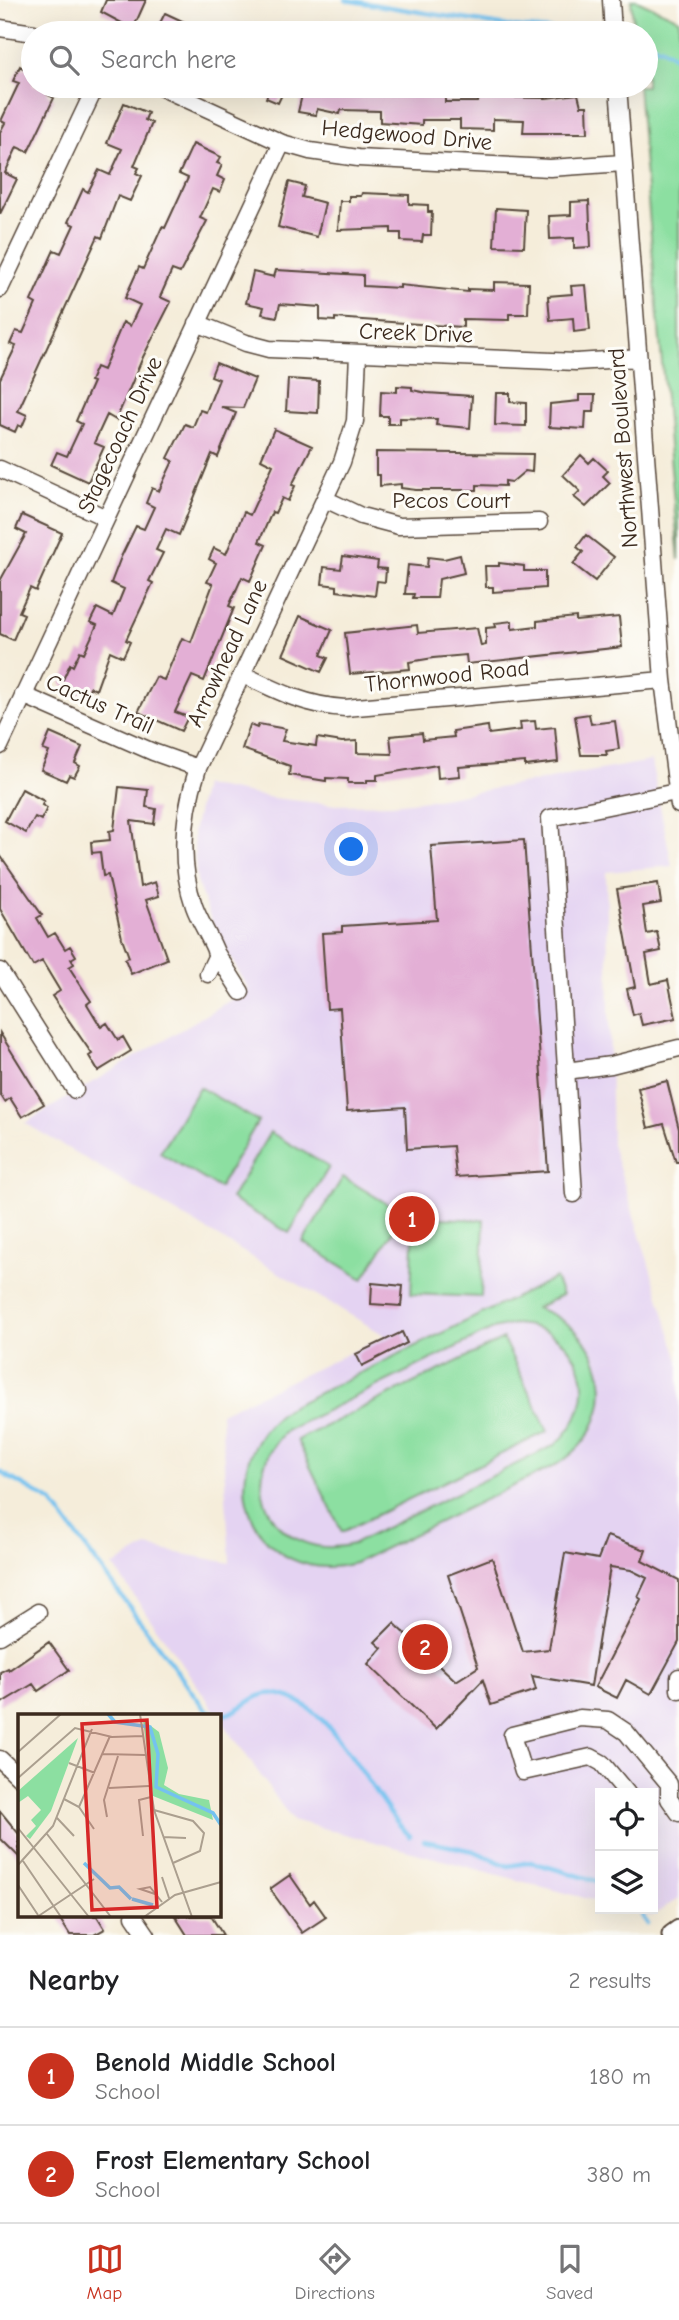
<!DOCTYPE html>
<style>
body{margin:0;font-family:"Comic Neue",sans-serif;background:#f2f2f2;color:#202124}
.controls{position:absolute;right:21px;bottom:21px;display:grid;overflow:hidden;border-radius:0px;box-shadow:0 7px 28px #0002}
.controls button{width:63px;height:63px;display:grid;place-items:center;padding:0;border:0;border-bottom:2px solid #e0e0e0;background:#fff;color:#202124;font:35px sans-serif}
.you{position:absolute;left:352px;top:850px;width:24px;height:24px;margin:-18px;border:5px solid #fff;border-radius:50%;background:#1a73e8;box-shadow:0 0 0 10px #1a73e833}
.badge{display:grid;place-items:center;width:46px;height:46px;border-radius:50%;background:#c8321e;color:#fff;font-size:23px;font-weight:700}
.pin{position:absolute;translate:-50% -50%;border:4px solid #fff;box-shadow:0 2px 7px #0006}
.list{margin:0;padding:0;list-style:none}
h2{display:flex;justify-content:space-between;align-items:center;height:91px;margin:0;padding:0 28px;font-size:30px}
h2 small{font-size:23px;font-weight:400;color:#757577}
.list li{display:grid;grid-template-columns:46px 1fr auto;gap:21px;align-items:center;box-sizing:border-box;height:98px;padding:0 28px;border-top:2px solid #e0e0e0}
.list b{display:block;font-size:26px;white-space:nowrap}
.list p{margin:0;font-size:23px;white-space:nowrap;color:#757577}
.list em{font-size:23px;font-style:normal;color:#757577}
.icon{flex:none;width:38px;height:38px;fill:none;stroke:currentColor;stroke-width:2;stroke-linecap:round;stroke-linejoin:round}
.map{position:relative;flex:none;width:679px;height:1935px;overflow:hidden}
.search{position:absolute;background:#fff;box-shadow:0 7px 28px #0002;left:21px;right:21px;top:21px;height:77px;display:flex;align-items:center;gap:18px;box-sizing:border-box;padding:0 24px;border-radius:38px;color:#757577;font-size:26px}
.sheet{height:287px;background:#fff}
nav{display:flex;justify-content:space-around;align-items:center;box-sizing:border-box;height:98px;border-top:2px solid #e0e0e0;background:#fff;font-size:19px;color:#757577}
nav a{display:grid;justify-items:center;gap:4px}
nav .on{color:#c8321e}
.map>svg:first-child{display:block}
.built{fill:#e4d3f2}
.green{fill:#8cdfa1;stroke:#648460;stroke-width:2;fill-rule:evenodd}
.lines{fill:none;stroke-linecap:round;stroke-linejoin:round}
.stream{stroke:#74c2ef;stroke-width:4.5}
.building{fill:#e3afd5}
.minor-casing{stroke:#57473a;stroke-width:19}
.major-casing{stroke:#57473a;stroke-width:23}
.minor{stroke:#fff;stroke-width:16}
.major{stroke:#fff;stroke-width:19}
.labels{text-anchor:middle;dominant-baseline:central;stroke-width:6;stroke-linejoin:round;paint-order:stroke}
.street-label{font-size:23px;fill:#3b2a1e;stroke:#fdfcf7}
.inset-river{fill:none;stroke:#74c2ef;stroke-width:3.5}
.inset-road{fill:none;stroke:#ab9f8f;stroke-width:2}
.view{fill:#d62828;fill-opacity:0.15;stroke:#d62828;stroke-width:3.5}
.inset-edge{fill:none;stroke:#3b2a1e;stroke-width:3.5}
</style>
<div class="map">
<svg width="679" height="1935" viewBox="0 0 679 1935">
<rect width="100%" height="100%" fill="#fdfcf7"/>
<filter id="ink" filterUnits="userSpaceOnUse"><feTurbulence type="fractalNoise" baseFrequency=".0143" numOctaves="2"/><feDisplacementMap in="SourceGraphic" scale="14" xChannelSelector="R" yChannelSelector="G"/><feConvolveMatrix kernelMatrix="1 2 1 2 8 2 1 2 1" color-interpolation-filters="sRGB"/></filter>
<filter id="wash" filterUnits="userSpaceOnUse"><feTurbulence type="fractalNoise" baseFrequency=".00686" numOctaves="4" result="noise"/><feDisplacementMap in="SourceGraphic" scale="28" xChannelSelector="R" yChannelSelector="G"/><feGaussianBlur stdDeviation="1.57" result="paint"/><feColorMatrix in="noise" values="0 0 0 0 0 0 0 0 0 0 0 0 0 0 0 0 0 1.4 0 .05"/><feComposite in="paint" operator="in"/></filter>
<g filter="url(#wash)">
<rect width="100%" height="100%" fill="#f5edda"/>
<path class="built" d="M 651,761 L 672,866 L 606,872 L 612,1145 L 679,1361 L 679,1898 L 652,1916 L 624,1909 L 653,1909 L 653,1793 L 600,1793 L 600,1902 L 292,1820 L 113,1566 L 147,1547 L 230,1563 L 221,1413 L 386,1336 L 25,1123 L 249,989 L 217,935 L 197,883 L 193,833 L 203,785 L 273,798 L 337,805 L 392,804 L 436,799 Z"/>
<path class="green" d="M 631,0 L 637,0 L 679,19 L 679,560 L 638,86 L 646,86 L 646,33 L 634,33 Z
M 199,1087 L 258,1121 L 219,1188 L 160,1153 Z
M 270,1132 L 329,1167 L 289,1233 L 231,1199 Z
M 343,1177 L 404,1214 L 363,1279 L 303,1242 Z
M 414,1217 L 484,1220 L 481,1297 L 411,1294 Z
M 555,1278 L 562,1295 L 536,1308 C 615,1333 626,1428 552,1467 L 355,1563 C 257,1590 203,1470 286,1409 ZM 514,1324 C 583,1327 607,1400 555,1445 L 353,1544 C 279,1564 230,1483 287,1430 L 493,1329 Z
M 503,1339 L 548,1431 L 342,1532 L 297,1440 Z"/>
<g class="lines">
<path class="stream" d="M 346,0 L 512,27 L 590,33
M 646,44 L 662,48 L 679,60
M 0,1472 L 52,1502 L 204,1708 C 236,1730 246,1689 277,1694 C 335,1703 371,1800 410,1836
M 424,1841 L 474,1851 L 508,1866 L 531,1862 L 600,1882
M 636,1909 L 637,1910
M 642,1916 L 647,1923"/>
</g>
<g id="blocks">
<path class="building" d="M 106,0 L 146,0 L 133,29 L 101,12 Z
M 165,13 L 208,33 L 155,33 Z
M 33,52 L 33,86 L 51,86 L 47,94 L 54,98 L 28,152 L 17,147 L 5,173 L 17,179 L 0,214 L 0,132 L 5,123 L 1,121 L 19,83 L 13,81 L 20,66 L 24,69 Z
M 271,86 L 286,86 L 278,103 L 266,98 Z
M 311,86 L 445,88 L 445,102 L 478,102 L 479,97 L 546,98 L 578,94 L 581,106 L 587,106 L 588,133 L 523,133 L 524,120 L 493,119 L 493,130 L 460,129 L 460,120 L 422,120 L 422,125 L 380,122 L 380,111 L 341,110 L 340,114 L 317,109 L 316,115 L 298,112 L 302,95 L 309,96 Z
M 124,103 L 148,113 L 145,120 L 152,123 L 134,166 L 139,168 L 136,173 L 142,176 L 130,201 L 118,196 L 102,238 L 98,236 L 18,411 L 27,415 L 22,427 L 18,425 L 15,432 L 0,425 L 0,379 L 16,346 L 10,344 L 16,331 L 23,333 L 36,304 L 31,301 L 54,250 L 61,253 L 74,225 L 68,222 L 83,189 L 88,192 L 99,170 L 110,175 L 122,149 L 107,143 Z
M 193,144 L 221,157 L 217,163 L 222,165 L 217,176 L 225,180 L 220,192 L 213,189 L 200,218 L 207,221 L 180,273 L 172,270 L 160,297 L 171,302 L 143,357 L 116,420 L 107,415 L 94,443 L 104,447 L 88,482 L 51,465 L 57,452 L 67,456 L 82,424 L 76,421 L 93,382 L 90,381 L 96,367 L 103,370 L 123,322 L 130,326 L 140,305 L 125,298 L 139,267 L 143,269 L 162,227 L 165,228 L 188,178 L 179,174 Z
M 289,182 L 305,186 L 302,197 L 325,203 L 317,237 L 278,227 Z
M 362,193 L 409,195 L 409,204 L 428,205 L 428,212 L 432,212 L 431,235 L 423,235 L 422,242 L 401,241 L 401,233 L 391,233 L 391,228 L 338,230 L 340,201 L 349,201 L 349,196 L 361,196 Z
M 589,201 L 591,247 L 574,248 L 574,238 L 550,239 L 549,216 L 571,215 L 571,202 Z
M 496,208 L 526,210 L 524,247 L 494,246 Z
M 276,270 L 363,275 L 363,286 L 400,288 L 400,285 L 468,292 L 468,289 L 494,290 L 494,282 L 529,283 L 528,314 L 509,314 L 509,320 L 463,319 L 463,327 L 447,326 L 335,318 L 335,321 L 320,320 L 320,307 L 280,304 L 277,317 L 262,314 L 264,307 L 246,303 L 253,272 L 274,277 Z
M 586,285 L 590,330 L 574,332 L 573,318 L 550,320 L 548,296 L 572,294 L 571,286 Z
M 216,363 L 255,379 L 243,408 L 221,407 L 236,413 L 218,457 L 212,454 L 179,535 L 166,529 L 156,550 L 163,553 L 149,581 L 153,583 L 126,640 L 130,642 L 123,657 L 110,651 L 96,690 L 90,687 L 86,696 L 61,684 L 70,664 L 73,666 L 80,651 L 84,653 L 97,625 L 90,622 L 97,608 L 113,616 L 124,589 L 111,583 L 121,557 L 136,526 L 144,529 L 154,507 L 146,503 L 152,488 L 159,491 L 173,461 L 168,458 L 185,424 L 193,427 L 200,410 L 206,412 L 219,379 L 211,376 Z
M 288,379 L 319,381 L 318,413 L 286,411 Z
M 397,386 L 412,387 L 412,390 L 427,393 L 472,396 L 470,428 L 436,425 L 437,419 L 400,418 L 400,424 L 388,424 L 388,416 L 380,416 L 381,391 L 397,392 Z
M 496,393 L 510,393 L 510,402 L 526,403 L 526,426 L 495,425 Z
M 579,395 L 595,395 L 594,412 L 586,412 L 585,429 L 549,427 L 550,404 L 579,401 Z
M 274,429 L 312,446 L 292,485 L 295,486 L 288,501 L 282,498 L 275,513 L 272,512 L 259,542 L 266,545 L 250,581 L 242,577 L 229,606 L 234,608 L 204,681 L 192,676 L 175,712 L 188,717 L 181,731 L 138,712 L 156,677 L 164,680 L 182,638 L 191,642 L 213,584 L 207,582 L 216,563 L 209,559 L 214,548 L 226,554 L 244,512 L 250,515 L 273,465 L 261,459 Z
M 376,452 L 533,454 L 532,472 L 525,471 L 512,482 L 505,481 L 505,486 L 477,485 L 477,490 L 416,490 L 401,488 L 401,484 L 380,486 L 380,475 L 376,475 Z
M 581,455 L 589,463 L 594,458 L 608,471 L 603,476 L 610,483 L 586,507 L 574,497 L 580,491 L 563,475 Z
M 22,515 L 62,533 L 36,591 L 30,588 L 19,612 L 24,614 L 13,640 L 0,634 L 0,581 L 26,534 L 16,529 Z
M 586,535 L 614,557 L 595,581 L 573,564 L 583,552 L 577,547 Z
M 460,555 L 464,573 L 439,579 L 437,598 L 413,598 L 414,594 L 405,594 L 408,565 L 427,567 L 428,557 L 444,559 Z
M 343,556 L 378,561 L 377,568 L 386,569 L 385,582 L 377,581 L 375,596 L 337,591 L 337,586 L 322,584 L 324,567 L 341,569 Z
M 499,563 L 524,566 L 524,571 L 545,571 L 545,588 L 493,592 L 493,587 L 486,587 L 485,566 L 499,566 Z
M 300,616 L 332,630 L 321,655 L 328,658 L 321,672 L 283,655 Z
M 576,617 L 576,621 L 619,617 L 622,647 L 467,664 L 466,655 L 433,658 L 409,662 L 410,669 L 350,674 L 345,633 L 417,625 L 418,633 L 477,628 L 481,646 L 486,645 L 486,628 L 496,627 L 495,623 L 512,621 L 512,629 L 537,626 L 537,621 Z
M 589,714 L 591,724 L 615,721 L 619,749 L 606,751 L 607,755 L 581,755 L 575,716 Z
M 535,721 L 536,729 L 555,727 L 558,762 L 525,766 L 525,762 L 459,767 L 460,776 L 438,778 L 437,765 L 377,775 L 377,780 L 367,780 L 367,783 L 348,783 L 348,779 L 326,778 L 326,781 L 289,775 L 290,766 L 242,749 L 250,725 L 257,728 L 259,724 L 286,729 L 282,741 L 316,746 L 317,738 L 342,742 L 357,741 L 357,753 L 392,754 L 390,736 L 422,733 L 423,740 L 454,737 L 453,731 L 488,726 L 489,734 L 521,730 L 520,722 Z
M 50,733 L 82,747 L 75,763 L 80,766 L 74,777 L 69,775 L 66,781 L 41,770 L 49,752 L 43,750 Z
M 119,787 L 148,790 L 146,807 L 156,809 L 154,824 L 131,821 L 140,887 L 155,882 L 159,896 L 146,900 L 167,959 L 131,974 L 125,959 L 129,957 L 122,938 L 108,875 L 103,876 L 100,852 L 92,853 L 91,842 L 110,840 L 109,831 L 114,830 Z
M 22,789 L 44,801 L 42,805 L 47,808 L 41,820 L 35,817 L 26,833 L 5,821 Z
M 524,840 L 548,1171 L 456,1177 L 453,1146 L 407,1149 L 405,1107 L 347,1111 L 340,1008 L 327,1009 L 322,933 L 342,932 L 342,926 L 437,920 L 431,846 Z
M 0,855 L 42,915 L 37,918 L 48,937 L 55,933 L 65,949 L 70,946 L 76,956 L 71,959 L 74,964 L 69,967 L 91,1001 L 87,1004 L 101,1027 L 107,1023 L 118,1040 L 123,1037 L 131,1051 L 98,1071 L 89,1056 L 92,1054 L 52,996 L 60,991 L 42,961 L 33,966 L 0,909 Z
M 658,883 L 661,903 L 643,906 L 647,934 L 657,932 L 661,951 L 646,954 L 651,984 L 668,980 L 676,1018 L 642,1025 L 639,1013 L 633,1015 L 627,989 L 635,987 L 617,889 Z
M 0,1033 L 44,1104 L 22,1117 L 10,1098 L 5,1102 L 0,1094 Z
M 667,1081 L 679,1129 L 679,1162 L 676,1162 L 664,1124 L 648,1128 L 638,1088 Z
M 372,1283 L 403,1286 L 401,1306 L 371,1304 Z
M 402,1332 L 407,1343 L 362,1366 L 356,1354 Z
M 607,1536 L 646,1550 L 642,1561 L 679,1580 L 679,1642 L 651,1694 L 626,1680 L 617,1698 L 595,1687 L 641,1599 L 638,1597 L 647,1578 L 631,1570 L 610,1567 L 591,1686 L 532,1676 L 536,1690 L 491,1705 L 483,1680 L 436,1729 L 368,1664 L 382,1648 L 375,1642 L 394,1623 L 456,1681 L 478,1667 L 448,1575 L 492,1558 L 523,1652 L 549,1649 L 565,1553 L 598,1559 Z
M 49,1642 L 69,1670 L 38,1691 L 33,1684 L 0,1704 L 0,1672 L 8,1668 L 9,1670 Z
M 0,1811 L 19,1834 L 19,1857 L 0,1838 Z
M 290,1875 L 310,1904 L 314,1900 L 326,1917 L 302,1933 L 270,1889 Z
M 58,1916 L 97,1916 L 105,1929 L 94,1935 L 70,1935 Z
M 175,1916 L 211,1916 L 223,1935 L 187,1935 Z"/>
</g>
</g>
<g filter="url(#ink)">
<use href="#blocks" fill-opacity="0" stroke="#57473a" stroke-width="2"/>
<g class="lines">
<g class="minor-casing">
<path id="minor" d="M 611,0 L 613,33
M 0,28 L 34,33
M 158,86 L 282,143 L 310,151 L 358,158 L 550,168 L 623,163
M 618,86 L 663,680 L 679,805
M 0,289 L 96,86
M 197,323 L 246,343 L 269,349 L 576,362 L 639,358
M 0,469 L 106,518
M 325,499 L 361,516 L 399,526 L 539,522
M 242,674 C 277,691 306,706 345,708 L 663,680
M 23,695 L 153,752 L 198,768
M 0,746 L 282,143
M 215,951 L 241,992
M 0,971 L 75,1090
M 208,974 L 217,955 C 211,938 200,923 194,906 C 178,860 183,814 198,768 L 342,462 L 355,421 L 358,354
M 566,1071 L 611,1065 L 679,1048
M 574,1194 L 550,818 L 676,792
M 0,1636 L 38,1612
M 679,1677 L 679,1690
M 0,1759 L 19,1777
M 627,1793 L 602,1763 L 591,1757 L 523,1772 L 512,1735 L 580,1718 L 608,1720 L 626,1732 L 669,1784 L 669,1799 L 679,1813
M 134,1916 L 147,1935"/>
</g>
<g class="major-casing">
<path id="major" d="M 672,1935 L 679,1930"/>
</g>
<use href="#minor" class="minor"/>
<use href="#major" class="major"/>
</g>
</g>
<g class="labels">
<g class="street-label">
<text transform="translate(407 135) rotate(5)">Hedgewood Drive</text>
<text transform="translate(416 333) rotate(2)">Creek Drive</text>
<text transform="translate(120 435) rotate(-65)">Stagecoach Drive</text>
<text transform="translate(623 448) rotate(-94)">Northwest Boulevard</text>
<text x="451" y="500">Pecos Court</text>
<text transform="translate(227 653) rotate(-65)">Arrowhead Lane</text>
<text transform="translate(447 676) rotate(-6)">Thornwood Road</text>
<text transform="translate(100 704) rotate(24)">Cactus Trail</text>
</g>
</g>
<g transform="translate(18 1714)">
<rect width="203" height="203" fill="#f5edda"/>
<path d="M 125,6 L 141,18 L 150,54 L 146,71 L 161,80 L 191,86 L 195,106 L 135,82 ZM 60,24 L 33,97 L 12,125 L 8,122 L 18,112 L 13,106 L 23,96 L 10,82 L 0,89 L 0,77 Z" fill="#8cdfa1"/>
<path class="inset-river" d="M 90,0 L 97,8 L 132,13 L 140,40 L 138,73 L 195,99 L 203,111M 66,149 L 92,174 L 101,173 L 113,185M 114,185 L 135,191"/>
<path class="inset-road" d="M 122,0 L 136,96 L 174,203M 0,38 L 43,0M 84,40 L 127,41M 51,49 L 77,59M 0,64 L 57,14 L 94,23 L 125,22M 91,74 L 131,72M 46,85 L 61,93 L 76,115M 61,93 L 92,22M 136,96 L 175,107 L 186,119 L 182,137 L 155,149M 89,103 L 86,86 L 100,42M 39,104 L 56,122M 0,114 L 71,203M 29,120 L 93,203M 125,122 L 121,86 L 133,83M 145,123 L 168,124M 5,147 L 43,203M 0,151 L 35,112 L 74,15M 144,163 L 151,184M 0,171 L 20,201M 137,180 L 122,175 L 132,173 L 144,188M 19,203 L 76,165M 126,203 L 157,181 L 203,168"/>
<path class="view" d="M 129,6 L 139,193 L 74,196 L 64,10 Z"/>
<rect width="203" height="203" class="inset-edge"/>
</g>
</svg>
<div class="controls">
<button><svg class="icon" aria-label="locate" viewBox="0 0 24 24"><circle cx="12" cy="12" r="6"/><path d="M12 2v4M12 18v4M2 12h4M18 12h4"/></svg></button>
<button><svg class="icon" aria-label="layers" viewBox="0 0 24 24"><path d="M12 4l9 5-9 5-9-5zM3 14l9 5 9-5"/></svg></button>
</div>
<div class="you"></div>
<div class="pin badge" style="left:412px;top:1219px">1</div>
<div class="pin badge" style="left:425px;top:1647px">2</div>
<div class="search"><svg class="icon" aria-label="search" viewBox="0 0 24 24"><circle cx="10" cy="10" r="6"/><path d="M15 15l6 6"/></svg>Search here</div>
</div>
<section class="sheet">
<h2>Nearby<small>2 results</small></h2>
<ul class="list">
<li><span class="badge">1</span><div><b>Benold Middle School</b><p>School</p></div><em>180 m</em></li>
<li><span class="badge">2</span><div><b>Frost Elementary School</b><p>School</p></div><em>380 m</em></li>
</ul>
</section>
<nav>
<a class="on"><svg class="icon" aria-label="map" viewBox="0 0 24 24"><path d="M3 6l6-2 6 2 6-2v14l-6 2-6-2-6 2zM9 4v14M15 6v14"/></svg>Map</a>
<a><svg class="icon" aria-label="directions" viewBox="0 0 24 24"><path d="M12 3l9 9-9 9-9-9zM9 14v-3h6M13 9l2 2-2 2"/></svg>Directions</a>
<a><svg class="icon" aria-label="saved" viewBox="0 0 24 24"><path d="M7 4h10v16l-5-4-5 4z"/></svg>Saved</a>
</nav>
